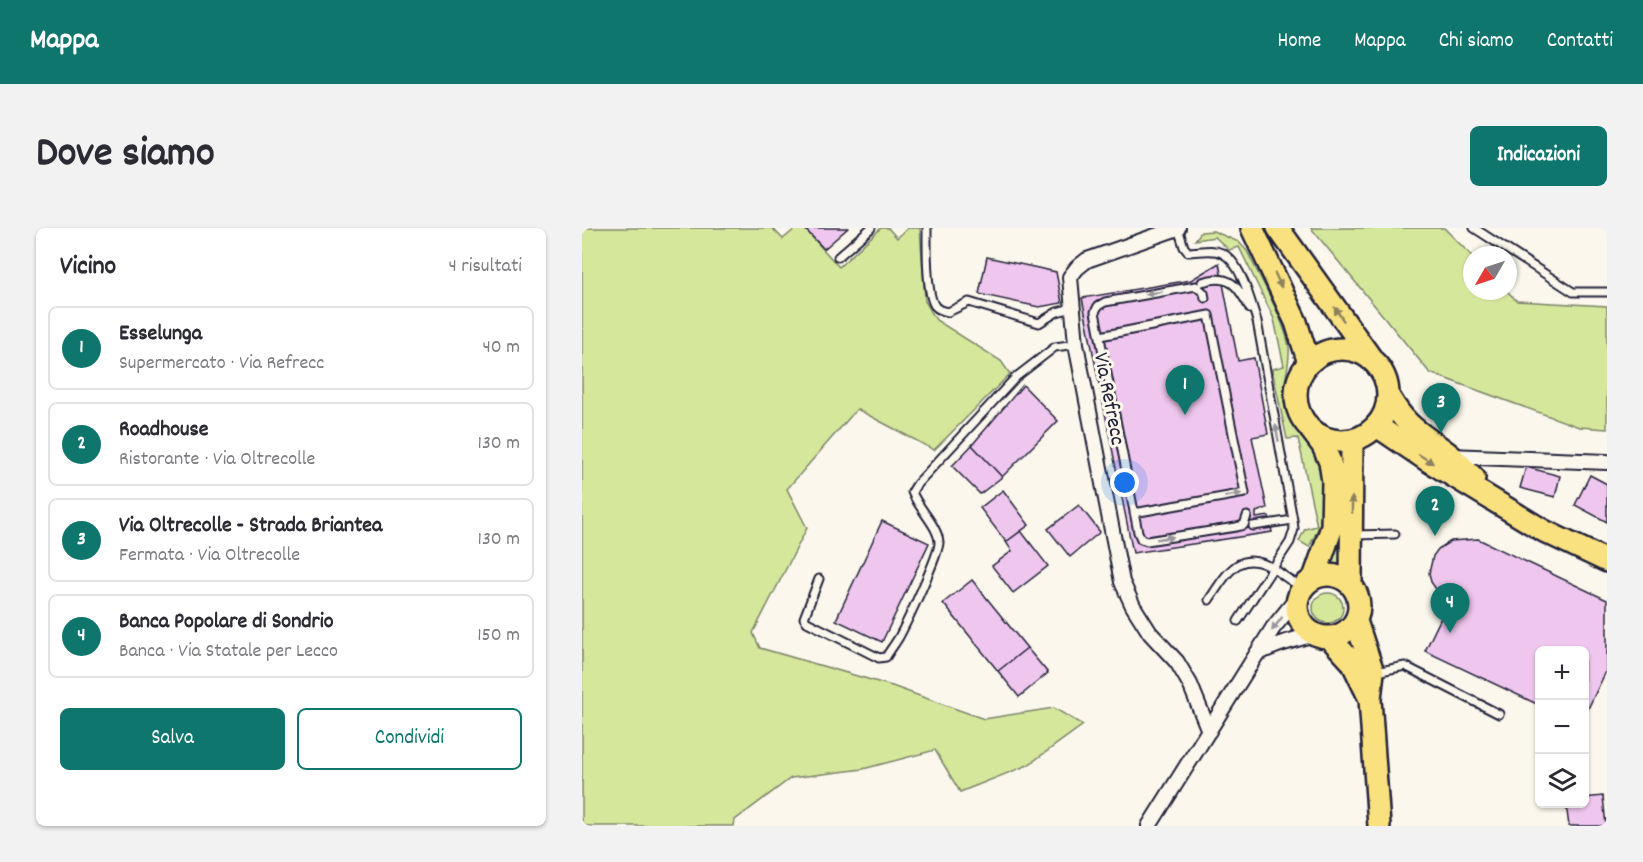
<!DOCTYPE html>
<html lang="it">
<meta charset="utf-8">
<style>
body{margin:0;font-family:Dekko,sans-serif;background:#f2f2f3;color:#2b2b33}
.controls{position:absolute;right:18px;bottom:18px;display:grid;overflow:hidden;border-radius:9px;box-shadow:0 2px 4px #0004}
.controls button{width:54px;height:54px;display:grid;place-items:center;padding:0;border:0;border-bottom:2px solid #e1e1e2;background:#fff;color:#2b2b33;font:30px sans-serif}
.compass{position:absolute;left:881px;top:18px;width:54px;height:54px;border-radius:50%;background:#fff;box-shadow:0 2px 4px #0004;rotate:231deg}
.you{position:absolute;left:543px;top:255px;width:21px;height:21px;margin:-15px;border:4px solid #fff;border-radius:50%;background:#1a73e8;box-shadow:0 0 0 9px #1a73e833}
.badge{display:grid;place-items:center;width:39px;height:39px;border-radius:50%;background:#0f766e;color:#fff;font-size:20px;font-weight:700}
.pin{position:absolute;translate:-50% -50px;filter:drop-shadow(0 2px 3px #0008)}
.pin::after{content:'';position:absolute;top:32px;width:21px;height:18px;background:inherit;clip-path:polygon(0 0,100% 0,50% 100%)}
.list{margin:0;padding:0;list-style:none}
h2{display:flex;justify-content:space-between;align-items:center;height:78px;margin:0;padding:0 24px;font-size:26px}
h2 small{font-size:20px;font-weight:400;color:#7c7c81}
.list li{display:grid;grid-template-columns:39px 1fr auto;gap:18px;align-items:center;box-sizing:border-box;height:84px;margin:0 12px 12px;padding:0 12px;border:2px solid #e1e1e2;border-radius:9px}
.list b{display:block;font-size:22px;white-space:nowrap}
.list p{margin:0;font-size:20px;white-space:nowrap;color:#7c7c81}
.list em{font-size:20px;font-style:normal;color:#7c7c81}
.actions{display:flex;gap:12px;padding:18px 24px}
.actions a{flex:1;padding:14px 0;border:2px solid #0f766e;border-radius:9px;text-align:center;font-size:21px;color:#0f766e}
.actions .main{background:#0f766e;color:#fff}
.icon{flex:none;width:33px;height:33px;fill:none;stroke:currentColor;stroke-width:2;stroke-linecap:round;stroke-linejoin:round}
.map{position:relative;flex:none;width:1025px;height:598px;overflow:hidden;border-radius:9px}
header{display:flex;align-items:center;gap:36px;box-sizing:border-box;height:84px;padding:0 30px;background:#0f766e;color:#fff}
header strong{font-size:28px}
nav{display:flex;gap:33px;margin-inline-start:auto;font-size:21px}
.intro{display:flex;align-items:center;justify-content:space-between;box-sizing:border-box;height:144px;padding:0 36px}
h1{margin:0;font-size:42px}
.button{padding:15px 27px;border-radius:9px;background:#0f766e;color:#fff;font-size:21px;font-weight:700}
main{display:flex;gap:36px;padding:0 36px}
aside{flex:1;background:#fff;border-radius:9px;box-shadow:0 2px 4px #0004}
.map>svg:first-child{display:block}
.green{fill:#d5e79b;stroke:#7c846b;stroke-width:1.5}
.building{fill:#efc6ee;stroke:#22223b;stroke-width:1.5}
.lines{fill:none;stroke-linecap:round;stroke-linejoin:round}
.service-casing{stroke:#22223b;stroke-width:11}
.minor-casing{stroke:#22223b;stroke-width:18}
.primary-casing{stroke:#22223b;stroke-width:26}
.service{stroke:#fbf7ec;stroke-width:7}
.minor{stroke:#fbf7ec;stroke-width:14}
.primary{stroke:#fae180;stroke-width:21}
.oneway{fill:#8e825e}
.oneway2{fill:#99979c}
.labels{text-anchor:middle;dominant-baseline:central;stroke-width:6;stroke-linejoin:round;paint-order:stroke}
.street-label{font-size:22px;fill:#22223b;stroke:#fbf7ec}
</style>
<header>
<strong>Mappa</strong>
<nav><a>Home</a><a>Mappa</a><a>Chi siamo</a><a>Contatti</a></nav>
</header>
<div class="intro"><h1>Dove siamo</h1><a class="button">Indicazioni</a></div>
<main>
<aside>
<h2>Vicino<small>4 risultati</small></h2>
<ul class="list">
<li><span class="badge">1</span><div><b>Esselunga</b><p>Supermercato · Via Refrecc</p></div><em>40 m</em></li>
<li><span class="badge">2</span><div><b>Roadhouse</b><p>Ristorante · Via Oltrecolle</p></div><em>130 m</em></li>
<li><span class="badge">3</span><div><b>Via Oltrecolle - Strada Briantea</b><p>Fermata · Via Oltrecolle</p></div><em>130 m</em></li>
<li><span class="badge">4</span><div><b>Banca Popolare di Sondrio</b><p>Banca · Via Statale per Lecco</p></div><em>150 m</em></li>
</ul>
<div class="actions"><a class="main">Salva</a><a>Condividi</a></div>
</aside>
<div class="map">
<svg width="1025" height="598" viewBox="0 0 1025 598">
<rect width="100%" height="100%" fill="#fbf7ec"/>
<filter id="ink" filterUnits="userSpaceOnUse"><feTurbulence type="fractalNoise" baseFrequency=".0167" numOctaves="2"/><feDisplacementMap in="SourceGraphic" scale="12" xChannelSelector="R" yChannelSelector="G"/><feConvolveMatrix kernelMatrix="1 2 1 2 8 2 1 2 1" color-interpolation-filters="sRGB"/></filter>
<g filter="url(#ink)">
<path class="green" d="M 0,0 L 190,0 L 201,11 L 214,0 L 222,0 L 257,39 L 299,0 L 306,0 L 315,10 L 326,0 L 338,0 L 343,73 L 354,92 L 419,133 L 428,146 L 352,222 L 275,181 L 205,261 L 225,300 L 171,405 L 178,420 L 310,458 L 402,491 L 472,480 L 501,497 L 446,537 L 378,564 L 353,522 L 281,541 L 209,550 L 153,592 L 152,598 L 0,598 Z
M 729,0 L 862,0 L 890,28 L 890,63 L 925,63 L 935,73 L 1025,78 L 1025,201 L 997,199 L 848,145 Z
M 631,3 L 657,14 L 665,23 C 677,48 703,93 707,119 C 709,140 697,161 704,182 C 710,200 724,208 733,223 C 742,237 744,269 741,285 C 739,297 733,308 727,319 L 717,313 L 723,301 L 735,298 L 716,210 L 705,211 L 690,141 L 702,138 L 692,91 L 657,19 L 647,22 L 633,9 L 613,12 L 619,4 Z
M 759,286 L 763,337 L 750,336 Z
M731 380a15 15 0 1 1 30 0a15 15 0 1 1-30 0Z"/>
<path class="building" d="M 222,0 L 266,0 L 242,21 Z
M 405,29 L 474,44 L 480,75 L 457,79 L 397,66 Z
M 637,35 L 656,133 L 672,130 L 686,206 L 670,209 L 685,280 L 674,284 L 674,290 L 687,288 L 690,304 L 551,325 L 500,70 L 609,52 Z
M 441,157 L 476,193 L 420,249 L 390,217 Z
M 390,217 L 420,249 L 398,266 L 370,238 Z
M 944,239 L 978,248 L 973,269 L 938,260 Z
M 1008,247 L 1025,256 L 1025,294 L 993,277 Z
M 421,262 L 447,297 L 424,314 L 398,280 Z
M 497,277 L 518,304 L 488,329 L 466,301 Z
M 300,293 L 347,315 L 300,414 L 254,392 Z
M 439,303 L 466,338 L 431,365 L 410,338 L 430,323 L 424,314 Z
M 896,311 L 1025,372 L 1025,441 L 1002,489 L 1002,422 L 957,422 L 957,477 L 843,423 L 867,373 L 859,368 L 849,354 L 847,345 L 851,328 L 856,321 L 869,313 Z
M 390,352 L 445,420 L 416,443 L 361,375 Z
M 445,420 L 466,445 L 437,469 L 416,443 Z
M 1021,568 L 1024,598 L 987,598 L 984,576 L 1002,576 L 1002,570 Z"/>
<g class="lines">
<g class="service-casing">
<path id="service" d="M 345,0 C 345,16 344,67 353,78 C 356,82 361,83 366,84 L 387,74 L 457,95 L 475,84 L 490,80
M 596,0 L 602,19 L 606,24 C 617,24 630,20 640,25 C 659,34 669,74 675,93 L 711,292 L 712,301 L 708,314 L 656,393
M 892,0 L 991,64 L 1025,64
M 256,29 L 289,0
M 620,54 C 648,45 656,58 668,81
M 623,70 L 622,65 L 614,58 L 523,74 L 516,78 L 513,84 L 556,304 L 559,311 L 565,313 L 654,299 L 662,297 L 665,288
M 518,108 L 627,87 L 663,265 L 552,285
M 671,298 L 711,292
M 773,307 L 813,306
M 237,351 L 222,390 L 225,394 L 297,430 L 304,429 C 308,422 313,416 317,409 C 324,396 358,325 357,314 C 356,298 336,280 330,264 L 335,256 L 434,149 L 473,119 L 494,116
M 627,372 C 647,342 660,317 698,345 C 706,351 713,357 724,357
M 794,444 L 823,438 L 917,486"/>
</g>
<g class="minor-casing">
<path id="minor" d="M 596,0 L 505,32 L 495,40 L 488,49 L 494,116 L 540,354 L 551,378 L 568,405 L 595,434 L 608,456 L 627,503
M 868,228 L 1025,234
M 675,425 L 698,416 L 732,406
M 567,598 L 691,400 L 717,368"/>
</g>
<g class="primary-casing">
<path id="primary" d="M 670,0 L 714,94 L 727,135
M 696,0 L 789,130
M714 167a46 46 0 1 1 92 0a46 46 0 1 1-92 0Z
M 807,169 C 826,202 840,205 868,227 C 876,234 884,243 892,250
M 795,198 L 845,232 L 962,303 L 1025,333
M 729,202 L 741,218 L 748,234 L 751,253 L 750,299 L 732,350
M715 378a31 31 0 1 1 62 0a31 31 0 1 1-62 0Z
M 769,357 L 770,212
M 774,393 L 791,444 L 788,471 L 797,598
M 748,410 L 770,434 L 788,471"/>
</g>
<use href="#service" class="service"/>
<use href="#minor" class="minor"/>
<use href="#primary" class="primary"/>
</g>
<defs><path id="oneway-solid" d="M-6-.8H1V-3.2L6.5 0L1 3.2V.8H-6Z" transform="scale(1.5)"/></defs>
<g class="oneway">
<use href="#oneway-solid" transform="translate(696 52) rotate(65)"/>
<use href="#oneway-solid" transform="translate(757 86) rotate(-124)"/>
<use href="#oneway-solid" transform="translate(844 231) rotate(32)"/>
<use href="#oneway-solid" transform="translate(770 277) rotate(-90)"/>
</g>
<g class="oneway2">
<use href="#oneway-solid" transform="translate(572 65) rotate(170)"/>
<use href="#oneway-solid" transform="translate(695 205) rotate(-101)"/>
<use href="#oneway-solid" transform="translate(651 267) rotate(-11)"/>
<use href="#oneway-solid" transform="translate(583 310) rotate(-9)"/>
<use href="#oneway-solid" transform="translate(695 396) rotate(127)"/>
</g>
</g>
<g class="labels">
<g class="street-label">
<text transform="translate(526 171) rotate(79)">Via Refrecc</text>
</g>
</g>
</svg>
<div class="controls">
<button>+</button>
<button>−</button>
<button><svg class="icon" aria-label="layers" viewBox="0 0 24 24"><path d="M12 4l9 5-9 5-9-5zM3 14l9 5 9-5"/></svg></button>
</div>
<svg class="compass" viewBox="-18 -18 36 36"><path d="M0-13l5 13h-10z" fill="#e53935"/><path d="M0 13l5-13h-10z" fill="#7c7c81"/></svg>
<div class="you"></div>
<div class="pin badge" style="left:603px;top:187px">1</div>
<div class="pin badge" style="left:853px;top:308px">2</div>
<div class="pin badge" style="left:859px;top:205px">3</div>
<div class="pin badge" style="left:868px;top:405px">4</div>
</div>
</main>
